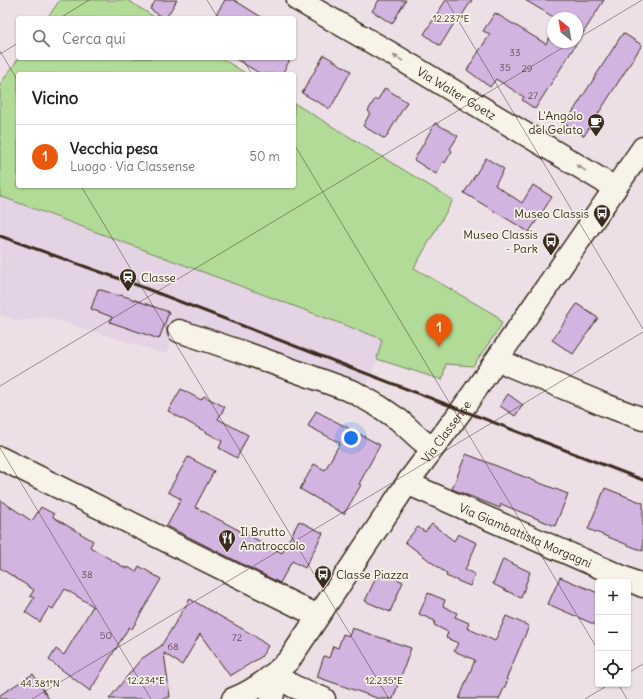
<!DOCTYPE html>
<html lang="it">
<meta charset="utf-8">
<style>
body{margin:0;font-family:Delius,sans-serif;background:#f2f2f2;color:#222}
.controls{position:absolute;right:12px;bottom:12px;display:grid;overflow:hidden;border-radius:4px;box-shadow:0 1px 3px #0004}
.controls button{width:36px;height:36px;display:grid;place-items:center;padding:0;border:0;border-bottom:1px solid #e0e0e0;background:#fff;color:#222;font:20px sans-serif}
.compass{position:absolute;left:547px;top:12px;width:36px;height:36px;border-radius:50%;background:#fff;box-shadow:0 1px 3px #0004;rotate:329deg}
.you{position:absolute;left:351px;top:438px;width:14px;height:14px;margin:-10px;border:3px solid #fff;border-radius:50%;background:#1a73e8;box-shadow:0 0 0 6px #1a73e833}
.badge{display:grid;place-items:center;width:26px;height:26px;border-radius:50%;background:#ea580c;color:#fff;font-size:13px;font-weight:700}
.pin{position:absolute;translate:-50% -33px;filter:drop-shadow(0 1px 2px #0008)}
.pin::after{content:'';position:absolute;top:21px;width:14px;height:12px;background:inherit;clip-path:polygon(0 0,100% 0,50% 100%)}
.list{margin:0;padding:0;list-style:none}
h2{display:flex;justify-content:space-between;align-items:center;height:52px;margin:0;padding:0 16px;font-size:17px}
h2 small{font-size:13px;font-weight:400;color:#767676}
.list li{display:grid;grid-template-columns:26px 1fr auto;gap:12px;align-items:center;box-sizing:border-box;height:64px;padding:0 16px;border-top:1px solid #e0e0e0}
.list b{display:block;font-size:15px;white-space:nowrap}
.list p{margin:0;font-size:13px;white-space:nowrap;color:#767676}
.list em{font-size:13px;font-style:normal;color:#767676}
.icon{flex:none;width:22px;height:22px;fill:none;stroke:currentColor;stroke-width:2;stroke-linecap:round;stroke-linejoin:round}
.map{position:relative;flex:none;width:643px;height:699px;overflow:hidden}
.search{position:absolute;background:#fff;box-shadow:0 1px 3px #0004;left:16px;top:16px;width:280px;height:44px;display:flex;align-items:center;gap:10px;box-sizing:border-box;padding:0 14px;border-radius:4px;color:#767676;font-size:15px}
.panel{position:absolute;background:#fff;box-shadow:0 1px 3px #0004;left:16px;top:72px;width:280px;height:116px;border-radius:4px}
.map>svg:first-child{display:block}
.built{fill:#e4d3e4}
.green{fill:#b2db97;stroke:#76825a}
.building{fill:#d2b4e1;stroke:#3b2a1e}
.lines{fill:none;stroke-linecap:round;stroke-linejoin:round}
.minor-casing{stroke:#3b2a1e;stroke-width:25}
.minor{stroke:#f7f3e8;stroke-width:22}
.rail{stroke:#3b2a1e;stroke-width:3}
.oneway{fill:#998e83}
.ticks{fill:none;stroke:#3b2a1e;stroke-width:1;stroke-opacity:0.45}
.labels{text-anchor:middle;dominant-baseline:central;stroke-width:3.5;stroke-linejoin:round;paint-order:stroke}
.number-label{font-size:10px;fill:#614c4f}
.street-label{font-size:12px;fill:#3b2a1e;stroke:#f7f3e8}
.poi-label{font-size:12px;fill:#3b2a1e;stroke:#f7f3e8;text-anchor:end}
.ticks-label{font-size:10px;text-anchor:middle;fill:#3b2a1e;stroke:#f7f3e8;stroke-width:3.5;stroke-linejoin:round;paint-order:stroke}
</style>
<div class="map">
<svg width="643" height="699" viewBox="0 0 643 699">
<rect width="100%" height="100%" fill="#ece0e6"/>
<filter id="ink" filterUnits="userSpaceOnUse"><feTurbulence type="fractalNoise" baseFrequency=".025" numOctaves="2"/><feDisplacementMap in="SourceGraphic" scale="8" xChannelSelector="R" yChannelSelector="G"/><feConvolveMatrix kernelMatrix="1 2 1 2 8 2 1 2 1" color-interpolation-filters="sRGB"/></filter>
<g filter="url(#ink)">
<path class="built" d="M 0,196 L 383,339 L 377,359 L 366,386 L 178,318 L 166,354 L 47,317 L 17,321 L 0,315 Z"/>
<path class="green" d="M 60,0 L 127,0 L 156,18 L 47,18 Z
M 19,58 L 221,58 L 247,74 L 18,74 L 18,186 L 294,186 L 294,103 L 453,200 L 414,268 L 497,316 L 502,324 L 473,366 L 446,364 L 442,380 L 377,359 L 382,339 L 0,196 L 0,84 Z"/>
<path class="building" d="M 156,0 L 177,0 L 166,18 L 163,18 L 150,9 Z
M 225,0 L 234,0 L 263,18 L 214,18 Z
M 379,0 L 406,0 L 392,24 L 372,11 Z
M 446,0 L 472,0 L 460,18 L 458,17 L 440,46 L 424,34 Z
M 525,0 L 604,0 L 535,109 L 522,100 L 524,97 L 496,79 L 490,87 L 467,70 L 490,34 L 483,31 L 495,13 L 546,44 L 553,32 L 553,42 L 577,42 L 577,18 L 555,18 Z
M 623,33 L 642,45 L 584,136 L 565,124 Z
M 324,55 L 351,71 L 330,109 L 302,93 Z
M 234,58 L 291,58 L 282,74 L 261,74 Z
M 385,88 L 407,102 L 385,139 L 363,126 L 370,113 L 368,111 L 375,99 L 377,101 Z
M 435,123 L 458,136 L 450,149 L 452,151 L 445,163 L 443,161 L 436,174 L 414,160 Z
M 486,158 L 504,169 L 495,185 L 522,203 L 533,185 L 552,197 L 529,232 L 464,193 Z
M 98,289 L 120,296 L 121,295 L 169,312 L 159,339 L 110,322 L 112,317 L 91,309 Z
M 577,304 L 598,318 L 573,354 L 552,340 Z
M 181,389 L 201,400 L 204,396 L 225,407 L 218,419 L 248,435 L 237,458 L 219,448 L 222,441 L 168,411 Z
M 508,394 L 523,405 L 515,416 L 500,406 Z
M 316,411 L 380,445 L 359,484 L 361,485 L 344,514 L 300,489 L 314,464 L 325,470 L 340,443 L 308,426 Z
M 466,454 L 568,494 L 555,526 L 501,504 L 500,508 L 452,489 Z
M 188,457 L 214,471 L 195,507 L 282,553 L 299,521 L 323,533 L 305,568 L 292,561 L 280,583 L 167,526 L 181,499 L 168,492 Z
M 605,488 L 643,503 L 643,551 L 588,529 Z
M 0,500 L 32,521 L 41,507 L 54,514 L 53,517 L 93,541 L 90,547 L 127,569 L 128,567 L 136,572 L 139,566 L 161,579 L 132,629 L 129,627 L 90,691 L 49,660 L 56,649 L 64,655 L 93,606 L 65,589 L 53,609 L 49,607 L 40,622 L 25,612 L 34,598 L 30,596 L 34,590 L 0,568 Z
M 432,524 L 454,541 L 458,534 L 477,543 L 465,570 L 475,574 L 470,586 L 446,576 L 447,574 L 405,542 L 418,527 L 425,532 Z
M 503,559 L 530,572 L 521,598 L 493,584 Z
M 379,571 L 403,582 L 390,612 L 365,601 Z
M 560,577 L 598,593 L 598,626 L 548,604 Z
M 428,593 L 445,600 L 443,606 L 457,613 L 455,617 L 469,623 L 467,628 L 495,641 L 506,616 L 529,626 L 506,679 L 508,680 L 499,699 L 459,699 L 475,660 L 454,651 L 458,643 L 446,638 L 448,632 L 434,625 L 435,621 L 419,614 Z
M 190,599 L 253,635 L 268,646 L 261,657 L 230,676 L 200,634 L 182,665 L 164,653 L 170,697 L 162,699 L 109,699 L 141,659 L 161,646 Z
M 352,628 L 411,648 L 393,699 L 380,699 L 317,677 L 324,656 L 329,658 L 333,646 L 338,648 L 343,634 L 349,636 Z
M 33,674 L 49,699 L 0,699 L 0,695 Z"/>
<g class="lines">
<g class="minor-casing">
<g id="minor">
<path id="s1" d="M 298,0 L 387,51 L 615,188"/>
<path d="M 179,331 L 248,354 L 354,392 L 380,407 L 399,420 L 421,440 L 433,448"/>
<path d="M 509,365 L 605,405 L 643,419"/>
<path d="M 0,458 L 318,616"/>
<path id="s2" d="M 408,482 L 418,488 L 643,586"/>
<path d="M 273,675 L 295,687 L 324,699"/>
<path id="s3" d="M 233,699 C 254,691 273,676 289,660 L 408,482 L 461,411 L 643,148"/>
<path d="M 271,699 C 275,692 274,684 273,675"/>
</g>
</g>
<use href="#minor" class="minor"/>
<path class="rail" d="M 0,236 L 134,284 L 643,480"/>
</g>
<defs><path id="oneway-solid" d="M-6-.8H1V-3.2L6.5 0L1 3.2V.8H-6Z"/></defs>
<g class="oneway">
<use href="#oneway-solid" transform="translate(398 58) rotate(-149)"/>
<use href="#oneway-solid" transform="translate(581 168) rotate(-149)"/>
</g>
</g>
<path class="ticks" d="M 207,0 L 218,18M 446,0 L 643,329M 60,18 L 89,0M 577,39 L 642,0M 0,51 L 18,81M 0,54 L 18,43M 242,58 L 252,74M 294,144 L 598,650M 81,186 L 389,699M 0,386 L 572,42M 0,448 L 151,699M 628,673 L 643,664M 618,684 L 627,699M 32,699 L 643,332M 585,699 L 610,684"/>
<defs>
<g id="cafe-pin" transform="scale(0.9)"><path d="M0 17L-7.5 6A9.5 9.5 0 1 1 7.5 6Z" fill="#3b2a1e" stroke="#f7f3e8"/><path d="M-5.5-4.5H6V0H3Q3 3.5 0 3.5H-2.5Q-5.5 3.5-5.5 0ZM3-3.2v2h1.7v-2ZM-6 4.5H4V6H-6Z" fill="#fff"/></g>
<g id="bus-pin" transform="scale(0.9)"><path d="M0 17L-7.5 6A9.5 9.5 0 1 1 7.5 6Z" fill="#3b2a1e" stroke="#f7f3e8"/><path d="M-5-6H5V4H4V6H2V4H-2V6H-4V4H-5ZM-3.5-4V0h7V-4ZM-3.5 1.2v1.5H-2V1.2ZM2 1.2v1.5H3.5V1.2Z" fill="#fff"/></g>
<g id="station-pin" transform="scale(0.9)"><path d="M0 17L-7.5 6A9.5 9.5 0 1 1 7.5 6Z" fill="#3b2a1e" stroke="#f7f3e8"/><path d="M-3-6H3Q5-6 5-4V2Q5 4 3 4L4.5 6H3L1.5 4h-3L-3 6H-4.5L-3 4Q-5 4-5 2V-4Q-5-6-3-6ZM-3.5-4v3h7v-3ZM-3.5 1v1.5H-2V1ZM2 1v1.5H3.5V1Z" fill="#fff"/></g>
<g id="restaurant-pin" transform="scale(0.9)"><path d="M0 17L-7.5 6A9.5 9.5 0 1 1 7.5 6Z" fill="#3b2a1e" stroke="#f7f3e8"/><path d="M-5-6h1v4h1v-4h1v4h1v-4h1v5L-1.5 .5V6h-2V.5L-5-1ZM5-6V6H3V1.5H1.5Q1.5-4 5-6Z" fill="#fff"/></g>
</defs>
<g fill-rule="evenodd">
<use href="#cafe-pin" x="596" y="122"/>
<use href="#bus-pin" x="602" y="213"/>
<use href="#bus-pin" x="551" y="241"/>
<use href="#station-pin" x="128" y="277"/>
<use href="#restaurant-pin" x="227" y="538"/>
<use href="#bus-pin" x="323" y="574"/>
</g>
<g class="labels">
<g class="number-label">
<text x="515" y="52">33</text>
<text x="505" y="67">35</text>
<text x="527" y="68">29</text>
<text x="533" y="95">27</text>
<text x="87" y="574">38</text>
<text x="106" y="635">50</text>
<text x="237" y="637">72</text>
<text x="173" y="646">68</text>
</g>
<g class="street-label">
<text stroke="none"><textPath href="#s1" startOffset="184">Via Walter Goetz</textPath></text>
<text stroke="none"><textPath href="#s3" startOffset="346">Via Classense</textPath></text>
<text stroke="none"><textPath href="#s2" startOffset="129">Via Giambattista Morgagni</textPath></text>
</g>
<g class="poi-label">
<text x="583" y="115">L'Angolo<tspan x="583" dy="14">del Gelato</tspan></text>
<text x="589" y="213">Museo Classis</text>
<text x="538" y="234">Museo Classis<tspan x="538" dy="14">- Park</tspan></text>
<text x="141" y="277" text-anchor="start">Classe</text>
<text x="240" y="531" text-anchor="start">Il Brutto<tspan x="240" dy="14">Anatroccolo</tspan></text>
<text x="336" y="574" text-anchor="start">Classe Piazza</text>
</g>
</g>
<g class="ticks-label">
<text x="451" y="22">12.237°E</text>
<text x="146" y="684">12.234°E</text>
<text x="384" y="684">12.235°E</text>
<text x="40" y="687">44.381°N</text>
</g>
</svg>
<div class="controls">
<button>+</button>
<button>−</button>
<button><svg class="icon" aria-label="locate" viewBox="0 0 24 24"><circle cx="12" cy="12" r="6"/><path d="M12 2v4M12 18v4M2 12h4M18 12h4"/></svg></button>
</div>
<svg class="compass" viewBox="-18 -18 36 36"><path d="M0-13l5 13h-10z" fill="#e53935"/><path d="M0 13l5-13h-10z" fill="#767676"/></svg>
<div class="you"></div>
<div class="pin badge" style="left:439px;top:347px">1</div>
<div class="search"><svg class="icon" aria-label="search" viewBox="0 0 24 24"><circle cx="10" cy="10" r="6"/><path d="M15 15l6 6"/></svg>Cerca qui</div>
<section class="panel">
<h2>Vicino<small></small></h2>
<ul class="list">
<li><span class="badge">1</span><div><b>Vecchia pesa</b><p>Luogo · Via Classense</p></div><em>50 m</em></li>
</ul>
</section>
</div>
